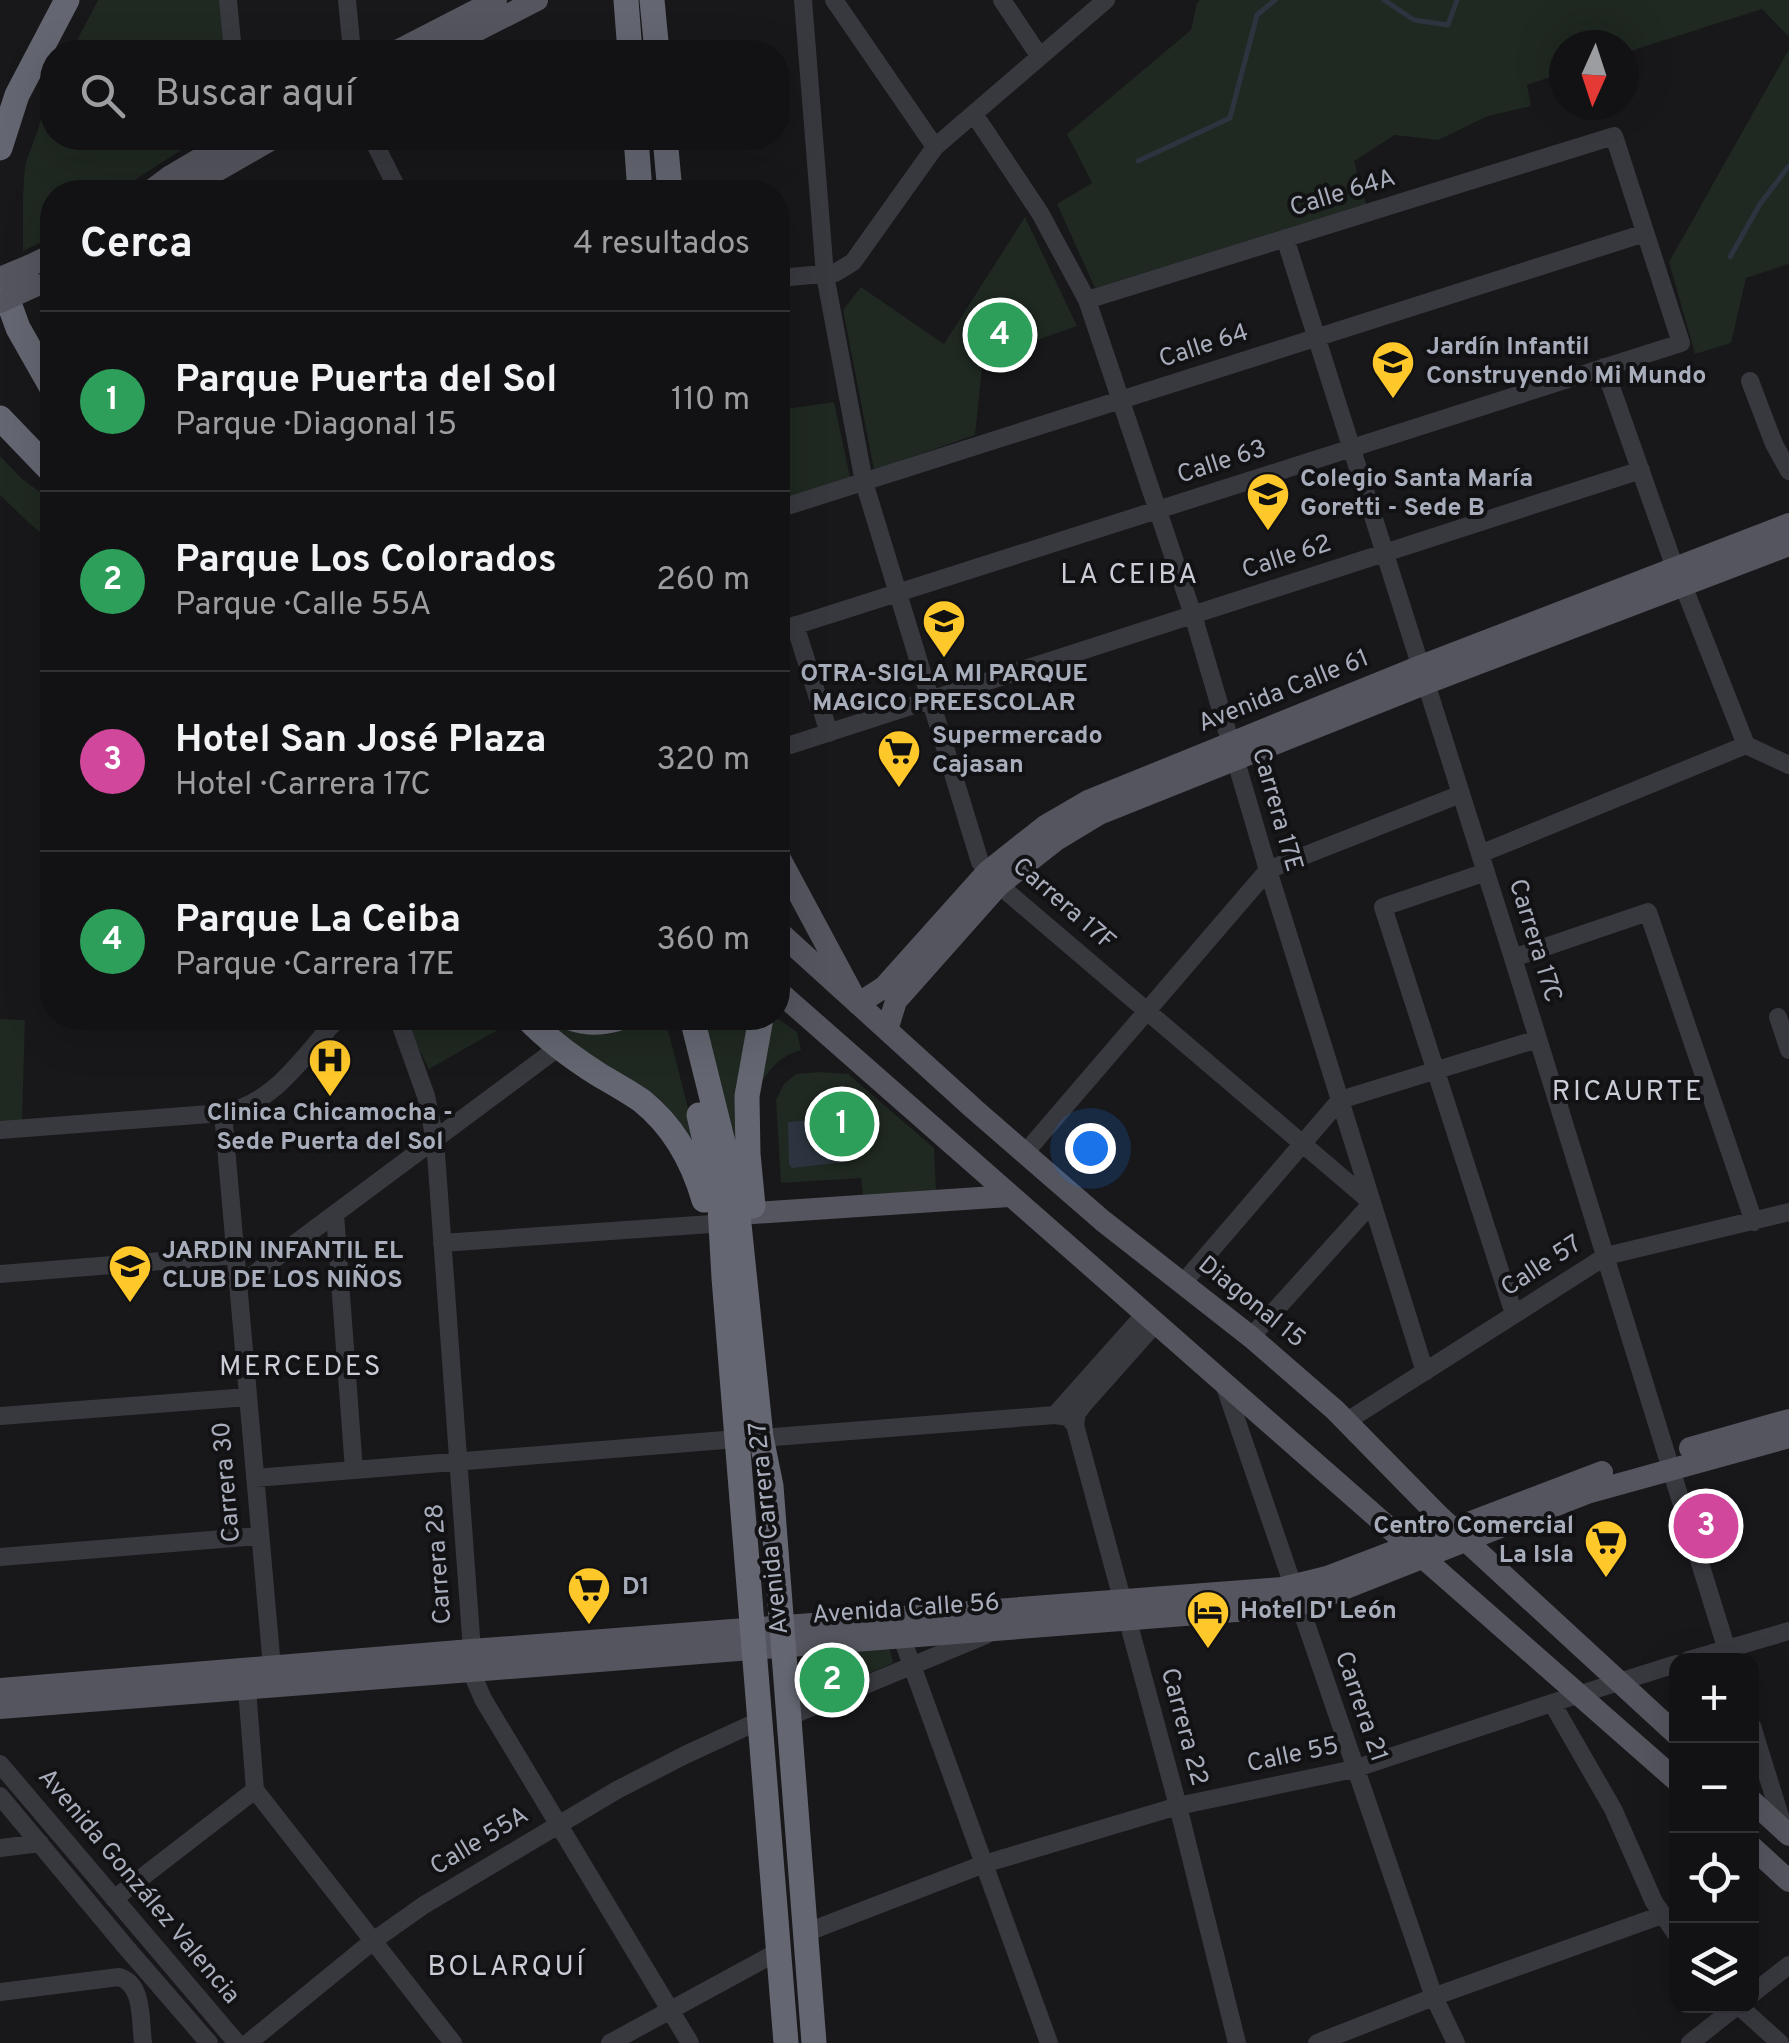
<!DOCTYPE html>
<html lang="es">
<meta charset="utf-8">
<style>
body{margin:0;font-family:Overpass,sans-serif;background:#1f1f22;color:#f1f3f6}
.controls{position:absolute;right:30px;bottom:30px;display:grid;overflow:hidden;border-radius:20px;box-shadow:0 10px 40px #0002}
.controls button{width:90px;height:90px;display:grid;place-items:center;padding:0;border:0;border-bottom:2px solid #313134;background:#121114;color:#f1f3f6;font:50px sans-serif}
.compass{position:absolute;left:1549px;top:30px;width:90px;height:90px;border-radius:50%;background:#121114;box-shadow:0 10px 40px #0002;rotate:183deg}
.you{position:absolute;left:1090px;top:1148px;width:35px;height:35px;margin:-25px;border:8px solid #fff;border-radius:50%;background:#1a73e8;box-shadow:0 0 0 15px #1a73e833}
.badge{display:grid;place-items:center;width:65px;height:65px;border-radius:50%;background:#0b8043;color:#fff;font-size:32px;font-weight:700}
.pin{position:absolute;translate:-50% -50%;border:5px solid #fff;box-shadow:0 2px 10px #0006}
.list{margin:0;padding:0;list-style:none}
h2{display:flex;justify-content:space-between;align-items:center;height:130px;margin:0;padding:0 40px;font-size:42px}
h2 small{font-size:32px;font-weight:400;color:#9c9da0}
.list li{display:grid;grid-template-columns:65px 1fr auto;gap:30px;align-items:center;box-sizing:border-box;height:180px;padding:0 40px;border-top:2px solid #313134}
.list b{display:block;font-size:38px;white-space:nowrap}
.list p{margin:0;font-size:32px;white-space:nowrap;color:#9c9da0}
.list em{font-size:32px;font-style:normal;color:#9c9da0}
.icon{flex:none;width:55px;height:55px;fill:none;stroke:currentColor;stroke-width:2;stroke-linecap:round;stroke-linejoin:round}
.map{position:relative;flex:none;width:1789px;height:2043px;overflow:hidden}
.search{position:absolute;background:#121114;box-shadow:0 10px 40px #0002;left:40px;top:40px;width:750px;height:110px;display:flex;align-items:center;gap:25px;box-sizing:border-box;padding:0 35px;border-radius:40px;color:#9c9da0;font-size:38px}
.panel{position:absolute;background:#121114;box-shadow:0 10px 40px #0002;left:40px;top:180px;width:750px;height:850px;border-radius:40px}
.map>svg:first-child{display:block}
.green{fill:#1f2821}
.water{fill:#2c353f}
.lines{fill:none;stroke-linecap:round;stroke-linejoin:round}
.stream{stroke:#2c353f;stroke-width:5}
.minor{stroke:#38393f;stroke-width:18}
.major{stroke:#54555e;stroke-width:22}
.highway{stroke:#646671;stroke-width:25}
.major-bridge{stroke:#54555e;stroke-width:22}
.labels{text-anchor:middle;dominant-baseline:central;stroke-width:8;stroke-linejoin:round;paint-order:stroke}
.street-label{font-size:25px;fill:#a8adbb;stroke:#121215}
.poi-label{font-size:25px;font-weight:bold;fill:#a8adbb;stroke:#121215;text-anchor:start}
.neighbourhood-label{font-size:28px;letter-spacing:2.5px;fill:#caccd6;stroke:#121215}
</style>
<div class="map">
<svg width="1789" height="2043" viewBox="0 0 1789 2043">
<rect width="100%" height="100%" fill="#18171a"/>
<path class="green" d="M 98,0 L 220,0 L 224,52 L 71,52 Z
M 1200,0 L 1789,0 L 1789,37 L 1762,9 L 1624,53 L 1624,45 L 1564,45 L 1564,72 L 1527,85 L 1531,106 L 1488,116 L 1438,140 L 1395,135 L 1354,161 L 1366,204 L 1095,288 L 1057,204 L 1092,183 L 1067,134 L 1191,30 L 1197,3 Z
M 1789,49 L 1789,266 L 1788,264 L 1746,278 L 1731,343 L 1695,354 L 1669,262 Z
M 52,90 L 52,138 L 200,138 L 116,192 L 52,192 L 52,237 L 23,251 L 23,197 L 25,165 Z
M 1025,217 L 1077,326 L 983,359 L 975,435 L 874,470 L 843,310 L 861,287 L 944,344 Z
M 834,402 L 850,477 L 778,500 L 778,410 Z
M 0,456 L 21,478 L 52,501 L 52,542 L 30,524 L 0,495 Z
M 409,1018 L 498,1018 L 503,1027 L 429,1069 L 413,1037 Z
M 544,1018 C 565,1017 583,1036 605,1035 C 620,1033 628,1025 641,1019 C 648,1016 657,1018 665,1018 L 701,1159 L 674,1115 L 660,1099 L 604,1065 L 554,1028 Z
M 704,1018 L 777,1018 L 797,1032 L 801,1050 C 782,1056 774,1064 763,1080 L 740,1076 L 735,1147 Z
M 0,1019 L 25,1020 L 22,1121 L 0,1123 Z
M 820,1072 L 848,1074 L 934,1148 L 936,1191 L 863,1195 L 861,1178 L 781,1183 L 776,1100 L 784,1084 L 796,1074 Z
M 889,1647 L 893,1663 L 813,1697 L 809,1653 Z"/>
<path class="water" d="M 838,1118 L 844,1162 L 792,1168 L 789,1165 L 788,1122 Z"/>
<g class="lines">
<path class="stream" d="M 1384,0 L 1414,20 L 1448,25 L 1457,0
M 1138,161 L 1230,118 L 1257,15 L 1275,0
M 1730,257 L 1760,204 L 1789,166"/>
<path class="minor" d="M 228,0 L 233,52
M 347,0 L 352,52
M 803,0 L 825,275 L 864,482 L 980,862 L 999,885 L 1372,1203 L 1251,1337
M 834,0 L 935,147
M 1002,0 L 1040,57
M 974,114 L 1040,213 L 1087,300 L 1193,615 L 1268,870 L 1425,1372
M 372,138 L 399,192
M 1285,238 L 1513,958 L 1730,1660
M 778,278 L 835,273 L 853,262 L 935,147 L 1106,0
M 1604,367 L 1675,568
M 1750,381 L 1774,444 L 1789,471
M 778,509 L 1645,233
M 1683,585 L 1746,745 L 1789,765
M 795,625 L 829,733
M 778,631 L 1681,343 L 1614,136 L 1087,300
M 778,749 L 1641,470
M 1480,854 L 1746,745
M 1486,872 L 1383,907 L 1514,1314
M 1513,958 L 1648,912 L 1754,1222
M 1778,1017 L 1789,1050
M 398,1018 L 426,1096 L 435,1140 L 474,1678 L 483,1699 L 690,2043
M 223,1113 L 272,1667
M 0,1130 L 223,1113 C 275,1104 304,1055 338,1018
M 1025,1153 L 1268,870 L 1461,794
M 335,1214 L 354,1470
M 442,1243 L 711,1224
M 0,1274 L 236,1255
M 1183,1283 L 1340,1100 L 1538,1039
M 238,1286 L 559,1047
M 1224,1384 L 1434,1997 L 1456,2043
M 1055,1415 L 1144,1315
M 0,1416 L 248,1397
M 1347,1421 L 1606,1256 L 1789,1212
M 1075,1425 L 1178,1806 L 1237,2043
M 1075,1425 L 1077,1413 L 1083,1405 L 1155,1324
M 774,1437 L 1055,1415 L 1068,1417 L 1075,1425
M 255,1478 L 737,1439
M 0,1557 L 260,1536
M 902,1638 L 1049,2043
M 1689,1660 L 1789,1631
M 247,1689 L 255,1790 L 453,2043
M 1552,1703 L 1613,1809 L 1654,1902 L 1676,1934
M 788,1717 L 986,1635
M 1752,1726 L 1785,1832
M 0,1764 L 237,2043
M 0,1796 L 125,1946 L 209,2043
M 0,1848 L 40,1843
M 114,1899 L 255,1790
M 805,1933 L 984,1864 L 1178,1806 L 1354,1769 L 1552,1703 L 1676,1664
M 119,1977 C 144,1984 140,2021 143,2043
M 0,1992 L 119,1977
M 1752,1994 L 1789,1965
M 1739,2006 L 1780,2043
M 248,2043 L 373,1941 L 424,1905 L 617,1790 L 685,1755 L 761,1720
M 610,2043 L 779,1951
M 1317,2043 L 1444,1993 L 1662,1915
M 1690,2043 L 1737,2006"/>
<path class="major" d="M 395,52 L 496,0
M 435,52 L 537,0
M 149,192 L 169,177 L 235,138
M 180,192 L 274,138
M 29,266 L 52,255
M 778,855 L 858,1004 L 884,987 L 987,872 L 1045,826 L 1088,801 L 1421,666 L 1789,524
M 778,931 L 974,1109 L 1103,1221 L 1251,1337 L 1335,1410 L 1437,1514 L 1676,1734
M 778,991 L 1676,1780
M 887,1030 L 896,1001 L 999,885 L 1056,840 L 1099,814 L 1427,683 L 1789,545
M 753,1213 L 1009,1196
M 1690,1448 L 1789,1420
M 0,1689 L 471,1650 L 1282,1588 L 1327,1577 L 1602,1472
M 0,1708 L 1288,1607 L 1318,1599 L 1587,1493 L 1789,1437
M 1752,1801 L 1789,1835
M 1752,1847 L 1789,1881"/>
<path class="highway" d="M 626,0 L 630,52
M 652,0 L 657,52
M 636,138 L 640,192
M 665,138 L 670,192
M 0,148 L 17,95 L 67,0
M 1,281 L 18,328 L 52,388
M 0,418 L 52,472
M 527,1018 C 549,1041 574,1059 601,1076 C 615,1084 629,1092 642,1101 C 673,1126 693,1162 704,1200
M 571,1018 C 587,1024 605,1023 620,1018
M 692,1018 L 736,1195 L 761,1437 L 771,1486 L 814,2043
M 699,1115 L 720,1207 L 724,1278 L 786,2043
M 753,1206 L 748,1154 L 747,1096 L 761,1018"/>
<path class="major-bridge" d="M 0,278 L 29,266
M 0,302 L 37,285"/>
</g>
<defs>
<g id="school-pin" transform="scale(2.25)"><path d="M0 17L-7.5 6A9.5 9.5 0 1 1 7.5 6Z" fill="#ffc82a" stroke="#121215"/><path d="M0-5L7-2L0 1L-7-2ZM-4 1L0 2.5L4 1V4Q0 6-4 4Z" fill="#111"/></g>
<g id="supermarket-pin" transform="scale(2.25)"><path d="M0 17L-7.5 6A9.5 9.5 0 1 1 7.5 6Z" fill="#ffc82a" stroke="#121215"/><path d="M-6-5.5h2.5l.6 2H6L4.5 2H-2.5L-4.4-4H-6ZM-1.5 3.2a1.3 1.3 0 1 0 .1 0ZM3 3.2a1.3 1.3 0 1 0 .1 0Z" fill="#111"/></g>
<g id="hospital-pin" transform="scale(2.25)"><path d="M0 17L-7.5 6A9.5 9.5 0 1 1 7.5 6Z" fill="#ffc82a" stroke="#121215"/><path d="M-5-5h3v3.5h4V-5h3V5h-3V1.5h-4V5h-3Z" fill="#111"/></g>
<g id="hotel-pin" transform="scale(2.25)"><path d="M0 17L-7.5 6A9.5 9.5 0 1 1 7.5 6Z" fill="#ffc82a" stroke="#121215"/><path d="M-6-4.5h1.5V1H6V5H4.5V3h-9V5H-6ZM-4 0a1.8 1.8 0 1 1 3.6 0ZM.5 0V-2.5h3Q6-2.5 6 0Z" fill="#111"/></g>
</defs>
<g fill-rule="evenodd">
<use href="#school-pin" x="1393" y="362"/>
<use href="#school-pin" x="1268" y="494"/>
<use href="#school-pin" x="944" y="621"/>
<use href="#supermarket-pin" x="899" y="751"/>
<use href="#hospital-pin" x="330" y="1060"/>
<use href="#school-pin" x="130" y="1266"/>
<use href="#supermarket-pin" x="1606" y="1541"/>
<use href="#supermarket-pin" x="589" y="1588"/>
<use href="#hotel-pin" x="1208" y="1612"/>
</g>
<g class="labels">
<g class="street-label">
<text transform="translate(1343 194) rotate(-17)">Calle 64A</text>
<text transform="translate(1204 347) rotate(-18)">Calle 64</text>
<text transform="translate(1222 463) rotate(-18)">Calle 63</text>
<text transform="translate(1287 558) rotate(-18)">Calle 62</text>
<text transform="translate(1284 692) rotate(-22)">Avenida Calle 61</text>
<text transform="translate(1276 810) rotate(74)">Carrera 17E</text>
<text transform="translate(1063 905) rotate(41)">Carrera 17F</text>
<text transform="translate(1534 941) rotate(73)">Carrera 17C</text>
<text transform="translate(1542 1267) rotate(-33)">Calle 57</text>
<text transform="translate(1251 1303) rotate(39)">Diagonal 15</text>
<text transform="translate(228 1482) rotate(-95)">Carrera 30</text>
<text transform="translate(770 1528) rotate(-96)">Avenida Carrera 27</text>
<text transform="translate(440 1564) rotate(-94)">Carrera 28</text>
<text transform="translate(906 1610) rotate(-4)">Avenida Calle 56</text>
<text transform="translate(1360 1707) rotate(71)">Carrera 21</text>
<text transform="translate(1183 1727) rotate(75)">Carrera 22</text>
<text transform="translate(1293 1756) rotate(-12)">Calle 55</text>
<text transform="translate(480 1842) rotate(-31)">Calle 55A</text>
<text transform="translate(138 1887) rotate(50)">Avenida González Valencia</text>
</g>
<g class="poi-label">
<text x="1426" y="348">Jardín Infantil<tspan x="1426" dy="29">Construyendo Mi Mundo</tspan></text>
<text x="1300" y="480">Colegio Santa María<tspan x="1300" dy="29">Goretti - Sede B</tspan></text>
<text x="944" y="675" text-anchor="middle">OTRA-SIGLA MI PARQUE<tspan x="944" dy="29">MAGICO PREESCOLAR</tspan></text>
<text x="932" y="737">Supermercado<tspan x="932" dy="29">Cajasan</tspan></text>
<text x="330" y="1114" text-anchor="middle">Clinica Chicamocha -<tspan x="330" dy="29">Sede Puerta del Sol</tspan></text>
<text x="162" y="1252">JARDIN INFANTIL EL<tspan x="162" dy="29">CLUB DE LOS NIÑOS</tspan></text>
<text x="1574" y="1527" text-anchor="end">Centro Comercial<tspan x="1574" dy="29">La Isla</tspan></text>
<text x="622" y="1588">D1</text>
<text x="1240" y="1612">Hotel D' León</text>
</g>
<g class="neighbourhood-label">
<text x="1130" y="576">LA CEIBA</text>
<text x="1628" y="1093">RICAURTE</text>
<text x="301" y="1368">MERCEDES</text>
<text x="507" y="1968">BOLARQUÍ</text>
</g>
</g>
</svg>
<div class="controls">
<button>+</button>
<button>−</button>
<button><svg class="icon" aria-label="locate" viewBox="0 0 24 24"><circle cx="12" cy="12" r="6"/><path d="M12 2v4M12 18v4M2 12h4M18 12h4"/></svg></button>
<button><svg class="icon" aria-label="layers" viewBox="0 0 24 24"><path d="M12 4l9 5-9 5-9-5zM3 14l9 5 9-5"/></svg></button>
</div>
<svg class="compass" viewBox="-18 -18 36 36"><path d="M0-13l5 13h-10z" fill="#e53935"/><path d="M0 13l5-13h-10z" fill="#9c9da0"/></svg>
<div class="you"></div>
<div class="pin badge" style="left:842px;top:1124px;background:#2e9e5b">1</div>
<div class="pin badge" style="left:832px;top:1680px;background:#2e9e5b">2</div>
<div class="pin badge" style="left:1706px;top:1526px;background:#d1479c">3</div>
<div class="pin badge" style="left:1000px;top:335px;background:#2e9e5b">4</div>
<div class="search"><svg class="icon" aria-label="search" viewBox="0 0 24 24"><circle cx="10" cy="10" r="6"/><path d="M15 15l6 6"/></svg>Buscar aquí</div>
<section class="panel">
<h2>Cerca<small>4 resultados</small></h2>
<ul class="list">
<li><span class="badge" style="background:#2e9e5b">1</span><div><b>Parque Puerta del Sol</b><p>Parque · Diagonal 15</p></div><em>110 m</em></li>
<li><span class="badge" style="background:#2e9e5b">2</span><div><b>Parque Los Colorados</b><p>Parque · Calle 55A</p></div><em>260 m</em></li>
<li><span class="badge" style="background:#d1479c">3</span><div><b>Hotel San José Plaza</b><p>Hotel · Carrera 17C</p></div><em>320 m</em></li>
<li><span class="badge" style="background:#2e9e5b">4</span><div><b>Parque La Ceiba</b><p>Parque · Carrera 17E</p></div><em>360 m</em></li>
</ul>
</section>
</div>
